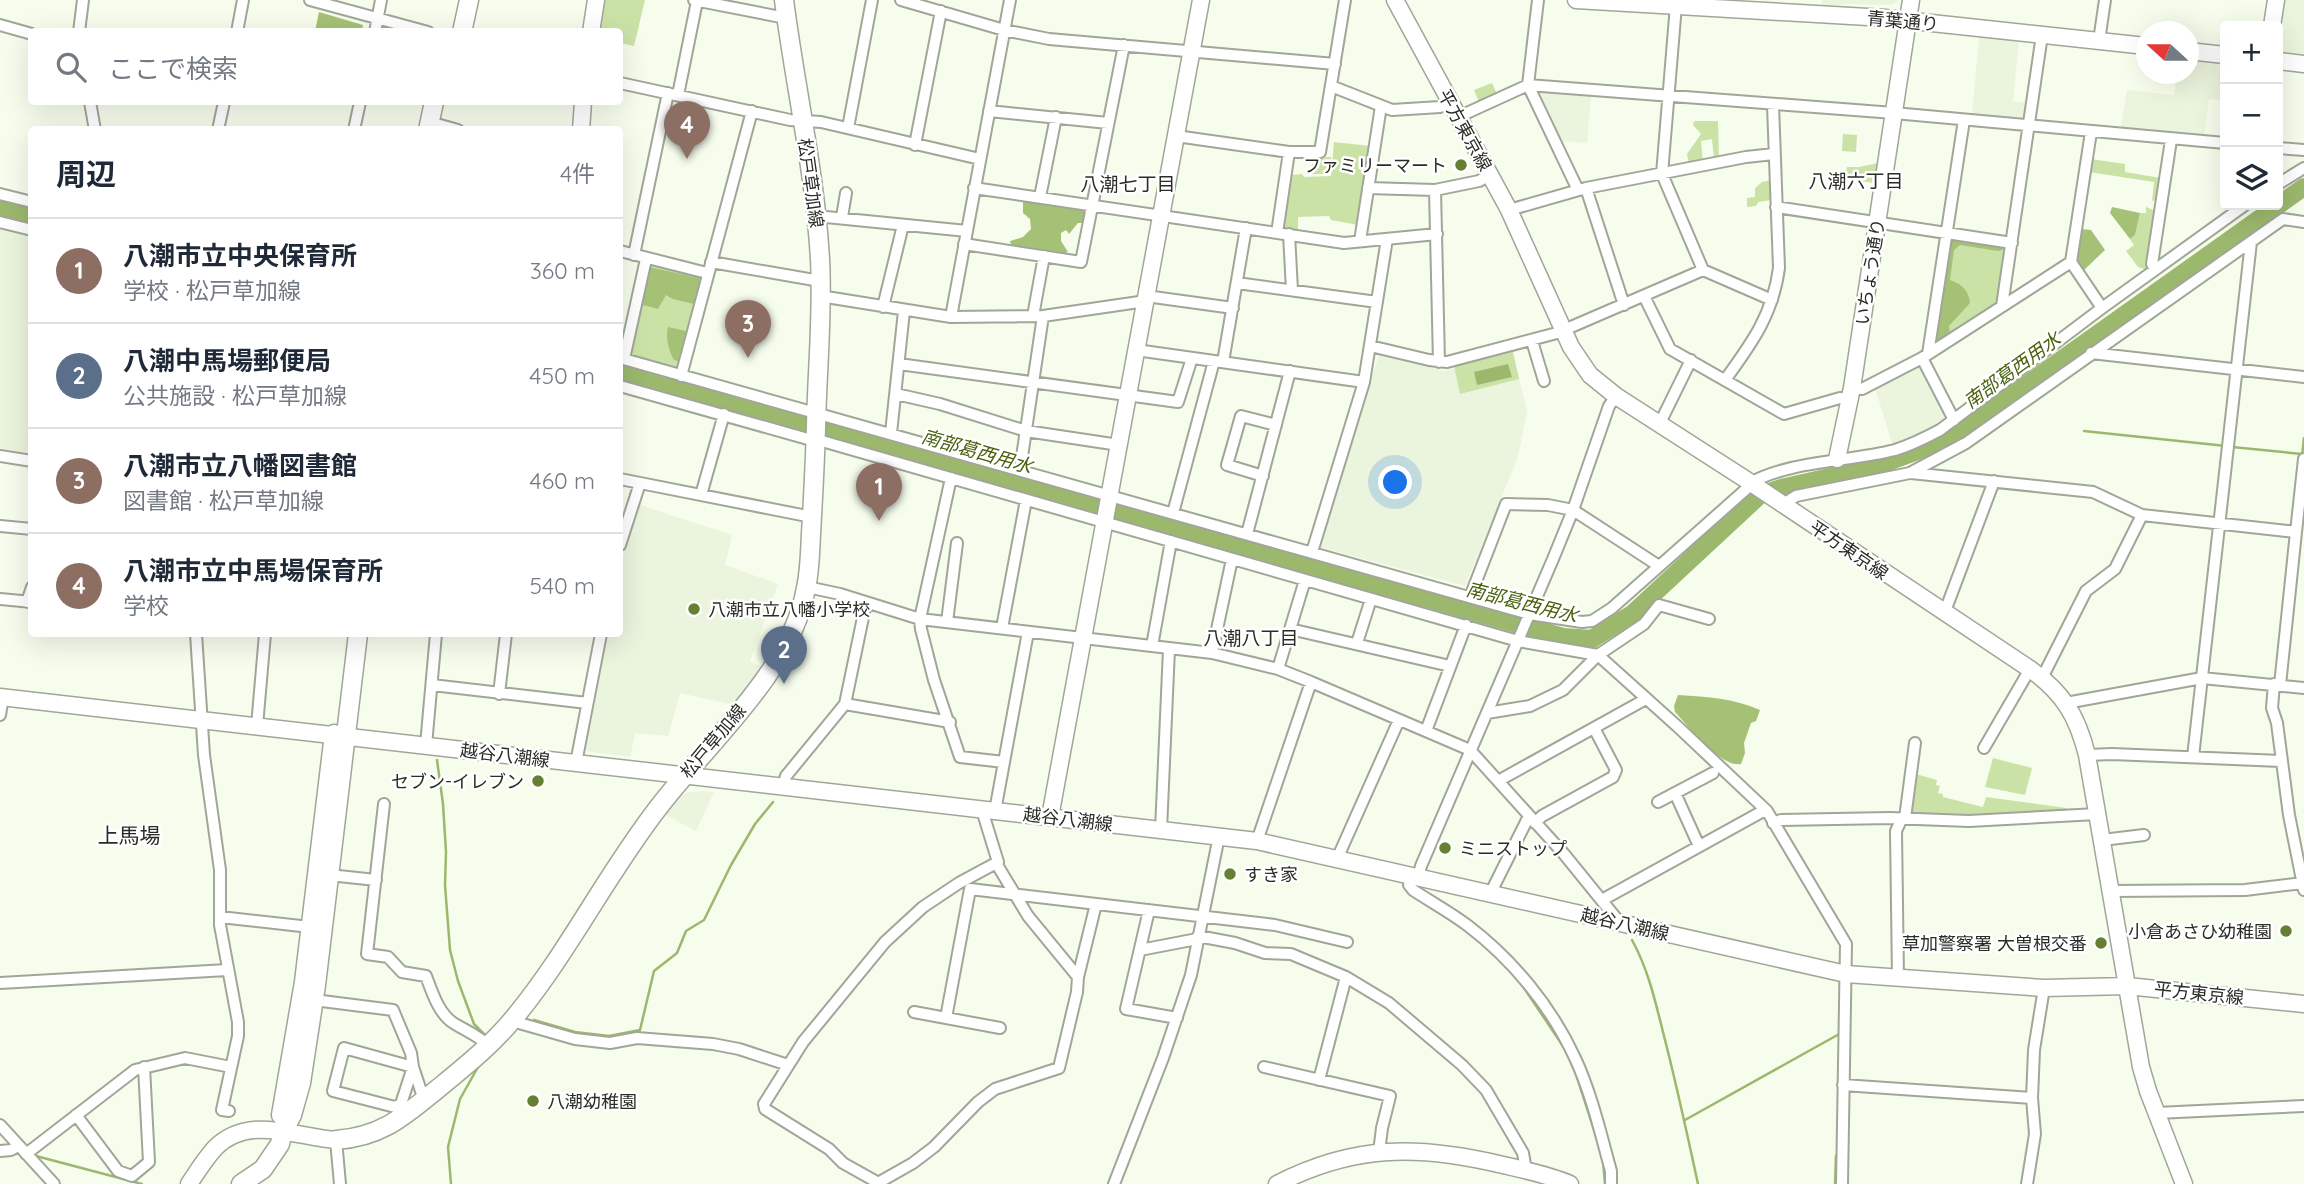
<!DOCTYPE html>
<html lang="ja">
<meta charset="utf-8">
<style>
body{margin:0;font-family:Quicksand,"Noto Sans JP",sans-serif;background:#f2f2f3;color:#1f2937}
.controls{position:absolute;right:21px;top:21px;display:grid;overflow:hidden;border-radius:7px;box-shadow:0 7px 28px #0002}
.controls button{width:63px;height:63px;display:grid;place-items:center;padding:0;border:0;border-bottom:2px solid #e0e1e3;background:#fff;color:#1f2937;font:35px sans-serif}
.compass{position:absolute;left:2136px;top:21px;width:63px;height:63px;border-radius:50%;background:#fff;box-shadow:0 7px 28px #0002;rotate:291deg}
.you{position:absolute;left:1396px;top:483px;width:24px;height:24px;margin:-18px;border:5px solid #fff;border-radius:50%;background:#1a73e8;box-shadow:0 0 0 10px #1a73e833}
.badge{display:grid;place-items:center;width:46px;height:46px;border-radius:50%;background:#1a73e8;color:#fff;font-size:23px;font-weight:700}
.pin{position:absolute;translate:-50% -58px;filter:drop-shadow(0 2px 4px #0008)}
.pin::after{content:'';position:absolute;top:37px;width:24px;height:21px;background:inherit;clip-path:polygon(0 0,100% 0,50% 100%)}
.list{margin:0;padding:0;list-style:none}
h2{display:flex;justify-content:space-between;align-items:center;height:91px;margin:0;padding:0 28px;font-size:30px}
h2 small{font-size:23px;font-weight:400;color:#747a83}
.list li{display:grid;grid-template-columns:46px 1fr auto;gap:21px;align-items:center;box-sizing:border-box;height:105px;padding:0 28px;border-top:2px solid #e0e1e3}
.list b{display:block;font-size:26px;white-space:nowrap}
.list p{margin:0;font-size:23px;white-space:nowrap;color:#747a83}
.list em{font-size:23px;font-style:normal;color:#747a83}
.icon{flex:none;width:38px;height:38px;fill:none;stroke:currentColor;stroke-width:2;stroke-linecap:round;stroke-linejoin:round}
.map{position:relative;flex:none;width:2304px;height:1184px;overflow:hidden}
.search{position:absolute;background:#fff;box-shadow:0 7px 28px #0002;left:28px;top:28px;width:595px;height:77px;display:flex;align-items:center;gap:18px;box-sizing:border-box;padding:0 24px;border-radius:7px;color:#747a83;font-size:26px}
.panel{position:absolute;background:#fff;box-shadow:0 7px 28px #0002;left:28px;top:126px;width:595px;height:511px;border-radius:7px}
.map>svg:first-child{display:block}
.built{fill:#ebf4dd}
.green{fill:#cbe2a7}
.forest{fill:#a5c176}
.water{fill:#9cb86d}
.lines{fill:none;stroke-linecap:round;stroke-linejoin:round}
.stream{stroke:#9cb86d;stroke-width:2.5}
.river{stroke:#9cb86d;stroke-width:18}
.street-casing{stroke:#a0a698;stroke-width:14}
.secondary-casing{stroke:#a0a698;stroke-width:19}
.primary-casing{stroke:#a0a698;stroke-width:21}
.street{stroke:#fff;stroke-width:10}
.secondary{stroke:#fff;stroke-width:16}
.primary{stroke:#fff;stroke-width:18}
.poi-dot{fill:#668033;stroke:#fff;stroke-width:2.5}
.labels{text-anchor:middle;dominant-baseline:central;stroke-width:5;stroke-linejoin:round;paint-order:stroke}
.street-label{font-size:18px;fill:#2a2c26;stroke:#fff}
.poi-label{font-size:18px;fill:#2a2c26;stroke:#fff;text-anchor:end}
.neighbourhood-label{font-size:19px;fill:#2a2c26;stroke:#fff}
.water-label{font-size:19px;font-style:italic;fill:#48610e;stroke:#fff}
.quarter-label{font-size:21px;fill:#2a2c26;stroke:#fff}
</style>
<div class="map">
<svg width="2304" height="1184" viewBox="0 0 2304 1184">
<rect width="100%" height="100%" fill="#f6fded"/>
<path class="built" d="M 1822,0 L 1899,0 L 1892,5 L 1850,4 L 1822,6 Z
M 2282,0 L 2304,0 L 2304,55 L 2279,52 L 2278,49 L 2278,27 Z
M 1979,37 L 2019,40 L 2013,101 L 2028,103 L 2026,121 L 1972,116 Z
M 2189,59 L 2225,63 L 2225,101 L 2209,99 L 2204,137 L 2120,130 L 2127,90 L 2174,95 L 2177,74 L 2188,74 Z
M 1538,92 L 1591,96 L 1587,143 L 1566,141 L 1560,143 L 1537,96 Z
M 0,227 L 31,235 L 31,453 L 0,449 Z
M 1513,353 L 1527,411 L 1518,457 L 1465,586 L 1319,547 L 1379,355 L 1444,371 Z
M 1921,363 L 1949,419 L 1914,440 L 1893,446 L 1875,388 Z
M 640,505 L 732,535 L 725,565 L 778,584 L 750,661 L 763,668 L 734,705 L 680,693 L 668,736 L 635,733 L 630,757 L 586,751 L 607,634 L 620,634 L 620,565 Z
M 702,791 L 714,792 L 696,831 L 662,813 L 678,797 L 689,792 Z"/>
<path class="green" d="M 601,0 L 645,0 L 634,46 L 620,43 L 620,32 L 596,32 Z
M 1492,83 L 1497,94 L 1479,102 L 1474,90 Z
M 1694,121 L 1718,121 L 1719,159 L 1714,160 L 1712,139 L 1701,141 L 1703,163 L 1689,165 L 1687,154 L 1701,134 L 1693,125 Z
M 1843,134 L 1857,135 L 1856,152 L 1842,151 Z
M 1334,142 L 1370,146 L 1358,225 L 1331,220 L 1329,216 L 1298,217 L 1298,232 L 1282,229 L 1291,175 L 1302,174 L 1304,177 L 1331,176 Z
M 1312,157 L 1331,157 L 1330,174 L 1312,174 Z
M 2091,159 L 2125,164 L 2125,172 L 2161,178 L 2158,199 L 2152,201 L 2154,182 L 2089,172 Z
M 1878,163 L 1875,183 L 1845,179 L 1847,167 L 1859,167 Z
M 1772,180 L 1772,200 L 1758,202 L 1756,206 L 1747,207 L 1747,198 L 1755,197 L 1755,188 L 1762,182 Z
M 2146,207 L 2156,211 L 2147,270 L 2138,267 L 2126,251 L 2134,245 L 2130,239 L 2135,235 L 2140,213 L 2146,213 Z
M 1949,241 L 2003,245 L 2006,249 L 1998,304 L 1939,342 Z
M 649,264 L 702,276 L 679,366 L 674,368 L 631,356 L 630,352 Z
M 1513,352 L 1519,379 L 1460,394 L 1454,366 Z
M 1993,758 L 2032,768 L 2025,795 L 1985,787 Z
M 1916,774 L 1937,780 L 1936,785 L 1940,786 L 1938,793 L 1943,794 L 1943,797 L 1983,807 L 1986,797 L 2066,808 L 2067,811 L 1972,816 L 1913,815 L 1910,813 Z"/>
<path class="forest" d="M 319,12 L 363,25 L 362,31 L 315,31 Z
M 1023,201 L 1085,211 L 1083,223 L 1078,223 L 1069,234 L 1066,230 L 1061,233 L 1061,241 L 1068,252 L 1062,254 L 1014,247 L 1011,245 L 1010,241 L 1023,237 L 1031,229 L 1030,219 L 1023,213 Z
M 2112,207 L 2140,213 L 2135,235 L 2130,239 L 2110,213 Z
M 2081,229 L 2091,230 L 2105,250 L 2083,271 L 2076,261 Z
M 1953,238 L 2003,245 L 2002,250 L 1998,251 L 1960,245 L 1954,250 L 1950,280 C 1962,284 1969,291 1970,303 L 1949,326 L 1950,335 L 1939,342 L 1934,341 L 1949,241 Z
M 649,267 L 700,278 L 694,304 L 673,299 L 666,295 L 658,309 L 643,305 Z
M 668,327 L 686,331 L 678,361 L 674,360 C 669,352 665,337 668,327 Z
M 1678,695 C 1708,697 1733,698 1760,710 L 1756,721 L 1751,723 L 1744,743 L 1745,753 L 1741,764 C 1721,768 1689,727 1675,712 L 1674,706 Z"/>
<path class="water" d="M 1508,364 L 1512,377 L 1477,385 L 1474,372 Z"/>
<g class="lines">
<path class="stream" d="M 2084,431 L 2226,446
M 2232,447 L 2302,454
M 2302,456 L 2304,438
M 437,760 L 443,804 L 446,852 L 445,885 L 450,950 L 458,981 L 474,1024 L 487,1037
M 1632,940 C 1648,969 1655,1000 1663,1032 C 1676,1082 1687,1133 1698,1184
M 1522,985 L 1563,1046
M 534,1020 L 575,1032 L 609,1036 L 640,1030 L 654,971 L 677,953 L 686,931 L 704,920 L 731,865 L 755,824 L 773,802
M 1575,1071 L 1598,1142
M 1685,1120 L 1841,1033
M 36,1156 L 142,1184
M 1603,1162 L 1605,1184
M 451,1184 L 448,1147 L 460,1099 L 478,1067
M 1835,1184 L 1836,1156"/>
<path class="river" d="M 0,208 L 32,217
M 620,372 L 1563,637 L 1592,639 L 1632,614 L 1760,495 L 1781,488 L 1874,467 L 1950,439 L 2304,187"/>
<g class="street-casing">
<path id="street" d="M 310,0 L 428,32
M 694,0 L 786,18
M 901,0 L 1004,30 L 1049,39 L 1335,64
M 1538,0 L 1528,85 L 1578,190
M 1676,5 L 1662,174 L 1703,270
M 0,25 L 32,34
M 79,32 L 83,0
M 237,32 L 243,0
M 375,32 L 381,0
M 2099,41 L 2105,0
M 620,83 L 790,120 L 821,122 L 980,159
M 1331,86 L 1392,110 L 1440,107 L 1450,102
M 678,95 L 697,1
M 90,102 L 95,130
M 989,111 L 1108,123
M 1458,117 L 1528,85 L 1894,113 L 2225,143
M 440,125 L 458,130
M 848,128 L 872,0
M 218,130 L 224,102
M 354,130 L 360,102
M 1176,136 L 1289,152 L 1320,152 L 1345,0
M 915,145 L 941,11
M 2278,148 L 2304,150
M 2278,184 L 2304,168
M 974,188 L 1344,243 L 1437,234
M 1368,188 L 1435,190
M 1586,188 L 1624,305
M 0,194 L 32,202
M 1040,197 L 1056,117
M 1776,207 L 2012,243
M 1509,210 L 1586,188 L 1746,157 L 1774,154
M 816,216 L 967,231
M 842,217 L 846,193
M 0,222 L 32,230
M 1277,233 L 1289,152
M 1289,234 L 1292,290
M 1360,241 L 1381,106
M 964,244 L 1081,262 L 1124,45
M 620,251 L 707,273
M 634,255 L 668,93
M 711,262 L 820,281
M 2071,262 L 2091,132
M 2155,269 L 2152,264 L 2171,140
M 1237,283 L 1377,302
M 820,296 L 951,317 L 1043,316 L 1146,301
M 1146,296 L 1233,308
M 1644,296 L 1670,349 L 1784,414 L 1840,398 L 1850,399
M 2002,306 L 2042,35
M 883,307 L 903,225
M 1033,316 L 1044,256
M 951,317 L 1010,0
M 1532,341 L 1544,381
M 1370,346 L 1429,360 L 1447,362 L 1557,333 L 1703,270 L 1772,300
M 1136,350 L 1364,382
M 2091,353 L 2304,377
M 1928,354 L 1964,120
M 620,358 L 1529,614 L 1582,622 L 1592,621 L 1612,608 L 1752,484
M 1922,358 L 1954,420
M 624,359 L 646,259
M 1223,362 L 1246,228
M 1439,362 L 1435,190 L 1479,181 L 1490,175
M 899,364 L 1178,402 L 1192,358
M 681,376 L 752,111
M 1725,380 C 1752,343 1773,314 1779,268 L 1773,105
M 620,386 L 815,441
M 1852,388 L 1862,389 L 1922,358 L 2071,262 L 2102,308
M 896,394 L 940,404 L 1026,431 L 1119,445
M 1659,425 L 1691,360
M 891,433 L 904,311
M 815,439 L 1518,641 L 1598,655 L 1677,726 L 1767,811 L 1846,944 L 1842,1184
M 0,456 L 32,461
M 1020,470 L 1043,316
M 1911,473 L 2093,492 L 2142,515 L 2296,532 L 2280,685
M 1263,476 L 1227,465 L 1241,416 L 1276,425
M 951,478 L 920,619 L 921,629 L 934,680 L 960,757 L 1004,762
M 620,479 L 812,517
M 1750,483 C 1793,460 1848,462 1895,450 C 1911,445 1925,438 1940,430 L 2102,308 L 2245,205
M 701,495 L 724,414
M 1782,505 L 1796,496 L 1910,473 L 1966,443 L 2283,219 L 2304,222
M 1173,513 L 1214,361
M 0,526 L 32,529
M 2296,532 L 2304,459
M 1247,534 L 1290,371
M 620,545 L 640,483
M 1312,552 L 1364,382 L 1387,239
M 807,587 L 840,594 L 920,619 L 1212,653 L 1278,669 L 1311,682 L 1470,750 L 1564,854 L 1620,923
M 1470,597 L 1506,504 L 1548,505 L 1573,510 L 1659,566
M 0,599 L 32,602
M 27,602 L 32,587
M 1944,614 L 1994,481
M 947,622 L 957,543
M 1002,628 L 1026,500
M 1290,629 L 1450,666
M 196,634 L 204,755 L 220,870 L 220,925 L 238,1022 L 238,1036 L 222,1110 L 229,1111
M 1357,643 L 1371,599
M 1152,646 L 1171,541
M 1212,653 L 1232,559
M 1278,669 L 1305,580
M 2042,678 L 2086,591 L 2115,569 L 2142,515
M 2274,684 L 2272,708 L 2277,723 L 2289,815 L 2304,890
M 432,685 L 587,703
M 499,694 L 506,634
M 2066,703 L 2202,678 L 2304,688
M 845,704 L 950,722
M 1487,713 L 1530,706 L 1563,690 L 1598,655 L 1644,624 L 1659,605 L 1709,619
M 0,715 L 3,697
M 257,726 L 265,634
M 1426,731 L 1466,625
M 426,745 L 436,634
M 1984,748 L 2030,669
M 2087,755 L 2112,754 L 2281,761
M 2193,757 L 2251,242
M 576,763 L 601,634
M 1498,781 L 1646,699
M 783,787 L 786,776 L 845,704 L 866,603
M 1675,793 L 1699,846
M 1658,802 L 1713,773
M 384,804 L 367,954 L 388,957 L 402,972 L 426,976 C 432,992 439,1015 455,1024 C 470,1033 476,1034 489,1046
M 995,811 L 1028,632
M 1905,818 L 1915,743
M 1535,823 L 1542,816 L 1613,777 L 1616,770 L 1594,728
M 1773,823 L 1781,820 L 1890,818 L 1969,821 L 2097,814
M 1161,830 L 1169,649
M 2102,840 L 2144,835
M 1257,841 L 1311,682
M 1337,859 L 1399,720
M 996,863 L 1028,916 L 1078,977
M 329,875 L 376,880
M 1411,876 L 1409,885 L 1413,890 C 1431,902 1450,912 1467,925 C 1512,959 1551,1006 1575,1058 C 1591,1092 1601,1135 1611,1171 L 1611,1184
M 1418,877 L 1421,866 L 1553,559 L 1573,510 L 1609,406 L 1616,396
M 2111,891 L 2245,890 L 2303,883
M 1490,894 L 1529,816
M 1602,900 L 1765,810
M 1149,910 L 1126,1009 L 1177,1018
M 220,917 L 310,927
M 1198,936 L 1235,943 L 1265,953 L 1291,954 L 1346,977 L 1389,1003 L 1462,1065 L 1486,1090 L 1523,1153 L 1526,1170
M 1140,950 L 1197,939
M 1898,978 L 1896,831 L 1902,818
M 0,983 L 227,970
M 314,1000 L 393,1010 L 411,1053 L 413,1067 L 401,1104 L 395,1107 L 333,1091 L 344,1048 L 413,1067 L 424,1100
M 914,1012 L 1000,1028
M 946,1018 L 970,889 L 1275,925 L 1347,942
M 512,1021 L 575,1039 L 610,1043 L 637,1038 L 713,1044 L 739,1049 L 788,1065
M 1264,1067 L 1390,1096 L 1382,1128 L 1379,1152
M 1319,1080 L 1346,977
M 1843,1085 L 2032,1098
M 2157,1113 L 2304,1106
M 76,1115 L 118,1171 L 132,1176 L 149,1162 L 144,1067
M 0,1125 L 54,1184
M 336,1140 L 340,1184
M 0,1151 L 11,1150 L 18,1146
M 26,1154 L 135,1070 L 185,1058 L 231,1067
M 877,1182 L 843,1163 L 829,1149 L 765,1109 L 764,1104 L 803,1042 L 885,942 L 923,907 L 959,883 L 998,862 L 982,810
M 876,1184 L 913,1163 L 934,1147 L 978,1102 L 995,1089 L 1059,1068 L 1077,992 L 1078,977 L 1096,904
M 1114,1184 L 1163,1058 L 1191,975 L 1219,836
M 2027,1184 L 2035,1134 L 2032,1098 L 2034,1050 L 2044,988"/>
</g>
<g class="secondary-casing">
<path id="secondary" d="M 1395,0 L 1509,210 L 1571,347 L 1590,375 L 1616,396 L 1745,479 L 2030,669 C 2063,693 2077,715 2087,755 L 2141,1067 L 2148,1091 L 2184,1184
M 1576,0 L 1885,18 L 2146,46
M 2272,26 L 2276,0
M 591,32 L 596,0
M 2188,51 L 2225,55
M 2278,61 L 2304,64
M 581,130 L 583,102
M 1837,459 L 1852,388 L 1911,0
M 0,697 L 1257,841 L 1846,974 L 2044,988 L 2127,986 L 2304,1004
M 1050,817 L 1201,0
M 189,1184 C 197,1172 205,1159 215,1148 C 249,1114 295,1137 336,1140
M 1277,1184 C 1355,1144 1419,1145 1503,1165 C 1525,1170 1549,1175 1570,1184"/>
</g>
<g class="primary-casing">
<path id="primary" d="M 462,32 L 469,0
M 428,130 L 434,102
M 281,1115 L 304,982 L 334,734
M 336,1140 C 380,1137 402,1118 435,1091 C 463,1068 491,1046 514,1018 C 568,953 606,875 658,808 C 709,741 791,673 806,588 C 810,570 810,552 811,534 C 813,499 815,463 816,427 C 817,371 823,315 820,259 C 815,172 795,86 784,0
M 241,1184 L 263,1169 L 280,1144 L 283,1131 L 292,1115 L 301,1083 L 316,985 L 358,634"/>
</g>
<use href="#street" class="street"/>
<use href="#secondary" class="secondary"/>
<use href="#primary" class="primary"/>
</g>
<g class="poi-dot">
<circle cx="1461" cy="165" r="7"/>
<circle cx="694" cy="609" r="7"/>
<circle cx="538" cy="781" r="7"/>
<circle cx="1445" cy="848" r="7"/>
<circle cx="1230" cy="874" r="7"/>
<circle cx="2286" cy="931" r="7"/>
<circle cx="2101" cy="943" r="7"/>
<circle cx="533" cy="1101" r="7"/>
</g>
<g class="labels">
<g class="street-label">
<text transform="translate(1903 21) rotate(5)">青葉通り</text>
<text transform="translate(1465 130) rotate(61)">平方東京線</text>
<text transform="translate(811 183) rotate(82)">松戸草加線</text>
<text transform="translate(1870 272) rotate(-81)">いちょう通り</text>
<text transform="translate(1849 550) rotate(34)">平方東京線</text>
<text transform="translate(713 741) rotate(-50)">松戸草加線</text>
<text transform="translate(505 755) rotate(7)">越谷八潮線</text>
<text transform="translate(1068 819) rotate(7)">越谷八潮線</text>
<text transform="translate(1625 924) rotate(13)">越谷八潮線</text>
<text transform="translate(2199 993) rotate(6)">平方東京線</text>
</g>
<g class="poi-label">
<text x="1447" y="165">ファミリーマート</text>
<text x="708" y="609" text-anchor="start">八潮市立八幡小学校</text>
<text x="524" y="781">セブン-イレブン</text>
<text x="1459" y="848" text-anchor="start">ミニストップ</text>
<text x="1244" y="874" text-anchor="start">すき家</text>
<text x="2272" y="931">小倉あさひ幼稚園</text>
<text x="2087" y="943">草加警察署 大曽根交番</text>
<text x="547" y="1101" text-anchor="start">八潮幼稚園</text>
</g>
<g class="neighbourhood-label">
<text x="1856" y="181">八潮六丁目</text>
<text x="1128" y="184">八潮七丁目</text>
<text x="1251" y="638">八潮八丁目</text>
</g>
<g class="water-label">
<text transform="translate(2012 370) rotate(-36)">南部葛西用水</text>
<text transform="translate(977 451) rotate(16)">南部葛西用水</text>
<text transform="translate(1522 602) rotate(14)">南部葛西用水</text>
</g>
<g class="quarter-label">
<text x="129" y="835">上馬場</text>
</g>
</g>
</svg>
<div class="controls">
<button>+</button>
<button>−</button>
<button><svg class="icon" aria-label="layers" viewBox="0 0 24 24"><path d="M12 4l9 5-9 5-9-5zM3 14l9 5 9-5"/></svg></button>
</div>
<svg class="compass" viewBox="-18 -18 36 36"><path d="M0-13l5 13h-10z" fill="#e53935"/><path d="M0 13l5-13h-10z" fill="#747a83"/></svg>
<div class="you"></div>
<div class="pin badge" style="left:879px;top:521px;background:#8d6e63">1</div>
<div class="pin badge" style="left:784px;top:684px;background:#5c6f8a">2</div>
<div class="pin badge" style="left:748px;top:358px;background:#8d6e63">3</div>
<div class="pin badge" style="left:687px;top:159px;background:#8d6e63">4</div>
<div class="search"><svg class="icon" aria-label="search" viewBox="0 0 24 24"><circle cx="10" cy="10" r="6"/><path d="M15 15l6 6"/></svg>ここで検索</div>
<section class="panel">
<h2>周辺<small>4件</small></h2>
<ul class="list">
<li><span class="badge" style="background:#8d6e63">1</span><div><b>八潮市立中央保育所</b><p>学校 · 松戸草加線</p></div><em>360 m</em></li>
<li><span class="badge" style="background:#5c6f8a">2</span><div><b>八潮中馬場郵便局</b><p>公共施設 · 松戸草加線</p></div><em>450 m</em></li>
<li><span class="badge" style="background:#8d6e63">3</span><div><b>八潮市立八幡図書館</b><p>図書館 · 松戸草加線</p></div><em>460 m</em></li>
<li><span class="badge" style="background:#8d6e63">4</span><div><b>八潮市立中馬場保育所</b><p>学校</p></div><em>540 m</em></li>
</ul>
</section>
</div>
